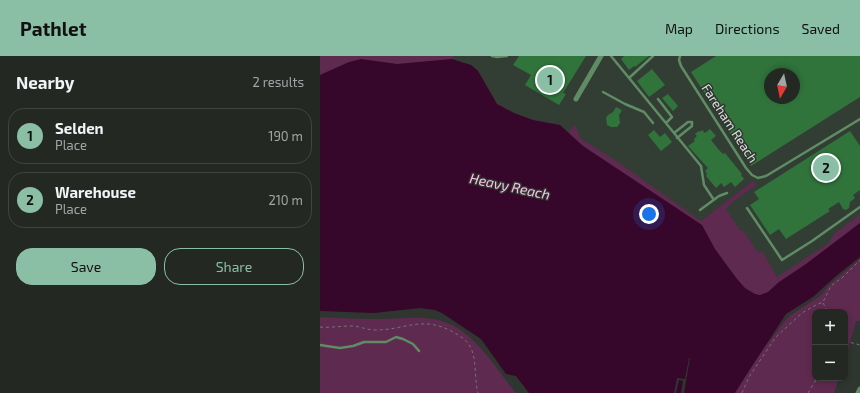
<!DOCTYPE html>
<meta charset="utf-8">
<style>
body{margin:0;font-family:"Exo 2",sans-serif;background:#2b302b;color:#f1f3f6}
.controls{position:absolute;right:12px;bottom:12px;display:grid;overflow:hidden;border-radius:8px;box-shadow:0 2px 6px #0003}
.controls button{width:36px;height:36px;display:grid;place-items:center;padding:0;border:0;border-bottom:1px solid #404441;background:#232823;color:#f1f3f6;font:20px sans-serif}
.compass{position:absolute;left:444px;top:12px;width:36px;height:36px;border-radius:50%;background:#232823;box-shadow:0 2px 6px #0003;rotate:189deg}
.you{position:absolute;left:329px;top:158px;width:14px;height:14px;margin:-10px;border:3px solid #fff;border-radius:50%;background:#1a73e8;box-shadow:0 0 0 6px #1a73e833}
.badge{display:grid;place-items:center;width:26px;height:26px;border-radius:50%;background:#8abfa5;color:#111;font-size:13px;font-weight:700}
.pin{position:absolute;translate:-50% -50%;border:2px solid #fff;box-shadow:0 1px 4px #0006}
.list{margin:0;padding:0;list-style:none}
h2{display:flex;justify-content:space-between;align-items:center;height:52px;margin:0;padding:0 16px;font-size:17px}
h2 small{font-size:13px;font-weight:400;color:#a3a6a6}
.list li{display:grid;grid-template-columns:26px 1fr auto;gap:12px;align-items:center;box-sizing:border-box;height:56px;margin:0 8px 8px;padding:0 8px;border:1px solid #404441;border-radius:16px}
.list b{display:block;font-size:15px;white-space:nowrap}
.list p{margin:0;font-size:13px;white-space:nowrap;color:#a3a6a6}
.list em{font-size:13px;font-style:normal;color:#a3a6a6}
.actions{display:flex;gap:8px;padding:12px 16px}
.actions a{flex:1;padding:9px 0;border:1px solid #8abfa5;border-radius:16px;text-align:center;font-size:14px;color:#8abfa5}
.actions .main{background:#8abfa5;color:#111}
.map{position:relative;flex:none;width:540px;height:337px;overflow:hidden}
header{display:flex;align-items:center;gap:24px;box-sizing:border-box;height:56px;padding:0 20px;background:#8abfa5;color:#111}
header strong{font-size:19px}
nav{display:flex;gap:22px;margin-inline-start:auto;font-size:14px}
main{display:flex}
aside{flex:1;background:#232823}
.map>svg:first-child{display:block}
.built{fill:#323e33;fill-rule:evenodd}
.green{fill:#5e2a4f}
.water{fill:#37062b}
.pier{fill:#2f352f}
.building{fill:#30743c;fill-rule:evenodd}
.lines{fill:none;stroke-linecap:round;stroke-linejoin:round}
.path{stroke:#717672;stroke-width:1;stroke-dasharray:3 3;stroke-linecap:butt}
.lane{stroke:#5f8c64;stroke-width:2.5}
.street{stroke:#5f8c64;stroke-width:5}
.labels{text-anchor:middle;dominant-baseline:central;stroke-width:3;stroke-linejoin:round;paint-order:stroke}
.street-label{font-size:13px;fill:#dce0dd;stroke:#2f352f}
.water-label{font-size:14px;font-style:italic;fill:#fcc0e7;stroke:#2f352f}
</style>
<header>
<strong>Pathlet</strong>
<nav><a>Map</a><a>Directions</a><a>Saved</a></nav>
</header>
<main>
<aside>
<h2>Nearby<small>2 results</small></h2>
<ul class="list">
<li><span class="badge">1</span><div><b>Selden</b><p>Place</p></div><em>190 m</em></li>
<li><span class="badge">2</span><div><b>Warehouse</b><p>Place</p></div><em>210 m</em></li>
</ul>
<div class="actions"><a class="main">Save</a><a>Share</a></div>
</aside>
<div class="map">
<svg width="540" height="337" viewBox="0 0 540 337">
<rect width="100%" height="100%" fill="#2f352f"/>
<path class="built" d="M 134,0 L 540,0 L 540,167 L 459,226 L 263,90 L 240,69 L 213,64 L 194,57 L 177,48 L 158,15 L 151,9 L 132,3 ZM 450,18 L 474,18 L 474,42 L 450,42 Z"/>
<path class="green" d="M 0,0 L 134,0 L 132,3 L 146,7 L 155,12 L 177,48 L 194,57 L 213,64 L 240,69 L 249,77 L 255,68 L 260,82 L 298,106 L 381,165 L 433,125 L 436,129 L 410,148 L 406,154 L 421,175 L 423,174 L 438,197 L 442,195 L 457,221 L 509,187 L 514,178 L 540,158 L 540,201 L 516,220 L 493,241 L 466,258 L 439,299 L 464,266 L 471,259 L 500,240 L 509,229 L 540,203 L 540,265 L 536,265 L 525,304 L 525,256 L 495,256 L 495,322 L 519,322 L 514,337 L 341,337 L 0,85 Z
M 0,261 C 19,262 39,263 58,263 C 85,263 112,257 136,271 C 161,286 178,315 196,337 L 0,337 Z"/>
<path class="water" d="M 41,3 L 77,8 L 132,3 L 151,9 L 158,15 L 177,48 L 194,57 L 213,64 L 240,69 L 263,90 L 382,169 L 395,193 L 417,223 L 425,232 L 435,238 L 440,239 L 448,236 L 459,226 L 486,208 L 540,167 L 540,201 L 516,220 L 493,241 L 466,258 L 427,318 L 415,337 L 209,337 L 196,320 L 186,318 L 161,283 L 122,257 L 115,254 L 100,252 L 54,257 L 0,255 L 0,19 L 29,6 Z"/>
<path class="pier" d="M 369,302 L 370,302 L 364,337 L 361,337 L 363,325 L 359,324 L 356,337 L 354,337 L 357,322 L 365,323 Z"/>
<path class="building" d="M 199,0 L 266,0 L 243,37 L 246,38 L 239,49 L 205,29 L 211,19 L 193,9 Z
M 304,0 L 329,0 L 315,11 L 314,10 L 309,14 L 301,3 Z
M 396,0 L 540,0 L 540,41 L 431,110 L 371,16 ZM 450,18 L 474,18 L 474,42 L 450,42 Z
M 332,13 L 345,29 L 329,41 L 317,25 Z
M 348,38 L 358,50 L 353,55 L 342,42 Z
M 296,51 L 302,54 L 299,59 L 300,67 L 297,71 L 291,71 L 287,69 L 286,62 L 288,59 L 293,56 Z
M 390,73 L 396,80 L 391,84 L 399,94 L 403,98 L 405,97 L 422,118 L 421,119 L 424,123 L 415,131 L 411,126 L 404,131 L 401,127 L 396,132 L 386,120 L 387,118 L 385,115 L 388,112 L 368,90 L 375,85 L 374,83 L 377,80 L 375,78 L 379,75 L 380,76 L 382,74 L 385,77 Z
M 334,74 L 340,81 L 345,77 L 352,86 L 341,95 L 328,79 Z
M 530,75 L 540,90 L 540,134 L 533,139 L 535,142 L 530,146 L 529,152 L 526,154 L 523,153 L 519,146 L 508,153 L 510,155 L 466,183 L 459,173 L 450,179 L 430,149 L 439,143 L 434,136 Z"/>
<g class="lines">
<path class="path" d="M 503,247 L 508,256
M 0,271 C 10,272 20,270 31,270 C 39,270 47,274 55,274 C 86,274 102,259 133,276 C 140,280 147,284 151,292 C 157,306 154,322 158,337
M 525,285 L 540,289
M 422,337 L 429,321 L 455,282 L 482,257 L 496,249 L 503,246 L 511,230 L 523,221 L 540,204
M 488,337 L 497,322"/>
<path class="lane" d="M 172,0 L 177,1 L 187,0
M 291,0 L 381,110 L 384,129 L 394,144
M 360,0 L 359,4 L 361,10 L 426,112 L 432,119 L 438,122 L 446,120 L 540,63
M 309,22 L 333,0
M 283,36 L 305,48 L 324,56 L 333,67
M 338,43 L 352,61 L 346,67
M 354,77 L 368,66 L 372,66 L 372,70 L 357,82
M 427,152 L 462,204 L 492,185 L 540,151
M 380,154 L 399,140 L 407,137
M 0,289 L 20,292 L 33,290 L 44,286 L 66,286 L 76,281 L 83,283 L 93,288 L 99,295"/>
<path class="street" d="M 256,43 L 281,0
M 538,337 L 540,333"/>
</g>
<g class="labels">
<g class="street-label">
<text transform="translate(410 67) rotate(57)">Fareham Reach</text>
</g>
<g class="water-label">
<text transform="translate(190 130) rotate(12)">Heavy Reach</text>
</g>
</g>
</svg>
<div class="controls">
<button>+</button>
<button>−</button>
</div>
<svg class="compass" viewBox="-18 -18 36 36"><path d="M0-13l5 13h-10z" fill="#e53935"/><path d="M0 13l5-13h-10z" fill="#a3a6a6"/></svg>
<div class="you"></div>
<div class="pin badge" style="left:230px;top:24px">1</div>
<div class="pin badge" style="left:506px;top:112px">2</div>
</div>
</main>
